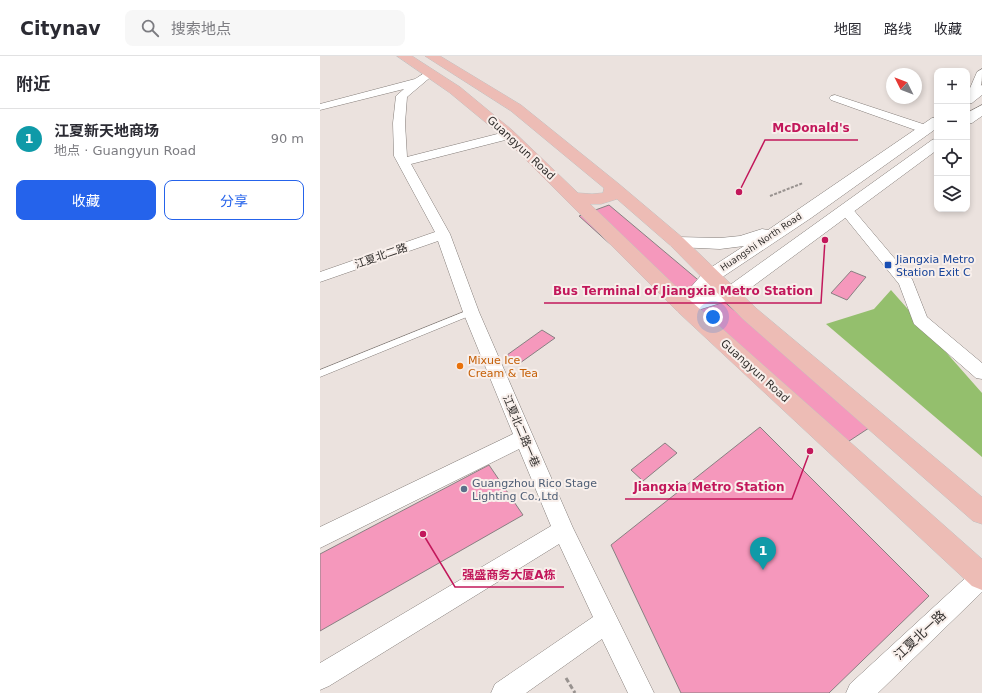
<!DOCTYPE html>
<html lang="zh">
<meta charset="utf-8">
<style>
body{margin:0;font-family:"DejaVu Sans","Noto Sans SC",sans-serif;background:#f7f7f7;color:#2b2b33}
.controls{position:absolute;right:12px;top:12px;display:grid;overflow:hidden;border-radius:8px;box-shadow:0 2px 6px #0003}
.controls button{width:36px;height:36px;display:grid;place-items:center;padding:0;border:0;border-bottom:1px solid #e1e1e2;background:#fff;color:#2b2b33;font:20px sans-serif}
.compass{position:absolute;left:566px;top:12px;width:36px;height:36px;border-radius:50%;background:#fff;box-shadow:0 2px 6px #0003;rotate:312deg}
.you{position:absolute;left:393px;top:261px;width:14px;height:14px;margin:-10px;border:3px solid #fff;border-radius:50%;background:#1a73e8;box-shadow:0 0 0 6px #1a73e833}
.badge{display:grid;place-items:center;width:26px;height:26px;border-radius:50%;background:#2563eb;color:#fff;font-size:13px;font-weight:700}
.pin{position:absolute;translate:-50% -33px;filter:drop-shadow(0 1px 2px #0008)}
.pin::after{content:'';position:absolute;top:21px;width:14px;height:12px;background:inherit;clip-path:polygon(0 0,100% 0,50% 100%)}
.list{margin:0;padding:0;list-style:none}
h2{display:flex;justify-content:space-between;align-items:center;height:52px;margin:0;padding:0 16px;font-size:17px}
h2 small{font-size:13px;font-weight:400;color:#7c7c81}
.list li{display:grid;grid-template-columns:26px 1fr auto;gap:12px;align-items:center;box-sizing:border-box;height:60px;padding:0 16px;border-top:1px solid #e1e1e2}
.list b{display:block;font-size:15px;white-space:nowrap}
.list p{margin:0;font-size:13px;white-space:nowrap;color:#7c7c81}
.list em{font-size:13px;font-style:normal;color:#7c7c81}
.actions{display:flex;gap:8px;padding:12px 16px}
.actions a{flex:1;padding:9px 0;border:1px solid #2563eb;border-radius:8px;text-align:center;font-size:14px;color:#2563eb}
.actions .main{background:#2563eb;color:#fff}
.icon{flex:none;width:22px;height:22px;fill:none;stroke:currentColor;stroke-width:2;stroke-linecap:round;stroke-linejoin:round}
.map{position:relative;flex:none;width:662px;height:637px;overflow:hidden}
header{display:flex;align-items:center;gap:24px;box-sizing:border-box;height:56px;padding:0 20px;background:#fff;border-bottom:1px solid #e1e1e2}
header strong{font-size:19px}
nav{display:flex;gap:22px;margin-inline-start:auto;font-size:14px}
.search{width:280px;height:36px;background:#f7f7f7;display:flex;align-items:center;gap:10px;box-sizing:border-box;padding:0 14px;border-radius:8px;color:#7c7c81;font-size:15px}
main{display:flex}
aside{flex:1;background:#fff}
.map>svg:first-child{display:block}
.forest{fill:#94bf6d}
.building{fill:#f598bc;stroke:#888082}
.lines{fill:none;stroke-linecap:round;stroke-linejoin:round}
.service-casing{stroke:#847d79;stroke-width:1}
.minor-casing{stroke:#847d79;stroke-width:1}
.tertiary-casing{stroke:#847d79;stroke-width:1}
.primary-casing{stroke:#c1c0c0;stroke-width:1}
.path-far1{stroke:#98928f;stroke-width:2;stroke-dasharray:3 1.5;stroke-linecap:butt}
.path{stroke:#98928f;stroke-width:3;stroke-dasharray:5 2.5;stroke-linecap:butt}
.service{fill:#fff;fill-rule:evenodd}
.minor{fill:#fff;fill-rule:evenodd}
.tertiary{fill:#fff;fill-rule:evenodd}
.primary{fill:#edbcb5;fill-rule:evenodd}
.transit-dot{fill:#1a4fb4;stroke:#f8efeb;stroke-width:1.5}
.food-dot{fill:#e8710a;stroke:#f8efeb;stroke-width:1.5}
.service-dot{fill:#5c6f8a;stroke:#f8efeb;stroke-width:1.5}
.labels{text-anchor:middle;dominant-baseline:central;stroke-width:4;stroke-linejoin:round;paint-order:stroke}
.far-street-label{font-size:9px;fill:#312e2c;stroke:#f8efeb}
.street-label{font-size:11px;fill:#312e2c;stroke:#f8efeb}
.transit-label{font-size:11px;fill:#164399;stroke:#f8efeb;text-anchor:start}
.food-label{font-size:11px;fill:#c56008;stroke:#f8efeb;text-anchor:start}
.service-label{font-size:11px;fill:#4e5e75;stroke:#f8efeb;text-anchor:start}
.near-street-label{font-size:13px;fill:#312e2c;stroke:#f8efeb}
.leader{fill:none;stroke:#c2185b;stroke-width:1.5}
.callout-dot{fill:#c2185b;stroke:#f8efeb;stroke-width:1.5}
.callout-label{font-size:12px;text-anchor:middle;font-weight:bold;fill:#c2185b;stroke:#f8efeb;stroke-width:4;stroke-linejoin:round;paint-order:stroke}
</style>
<header>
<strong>Citynav</strong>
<div class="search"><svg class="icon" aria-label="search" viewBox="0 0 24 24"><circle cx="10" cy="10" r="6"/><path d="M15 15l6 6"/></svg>搜索地点</div>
<nav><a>地图</a><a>路线</a><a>收藏</a></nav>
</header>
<main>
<aside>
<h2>附近<small></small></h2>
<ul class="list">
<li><span class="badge" style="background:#0f9aa8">1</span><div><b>江夏新天地商场</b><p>地点 · Guangyun Road</p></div><em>90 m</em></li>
</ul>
<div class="actions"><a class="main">收藏</a><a>分享</a></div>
</aside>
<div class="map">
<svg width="662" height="637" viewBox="0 0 662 637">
<rect width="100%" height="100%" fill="#ebe2de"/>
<path class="forest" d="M 571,234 L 662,337 L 662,401 L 506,268 L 554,253 Z"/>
<path class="building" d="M 289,149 L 552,370 L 517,393 L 259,160 Z
M 531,215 L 546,221 L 527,244 L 511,237 Z
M 222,274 L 235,282 L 200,307 L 187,299 Z
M 440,371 L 609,540 L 509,637 L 361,637 L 291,489 Z
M 345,387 L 357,397 L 323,425 L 311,414 Z
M 169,409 L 203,459 L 0,575 L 0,498 Z"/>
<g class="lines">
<g class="service-casing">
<path id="service" d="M 151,253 L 155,256 L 154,258 L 0,321 L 0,314 Z"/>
</g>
<g class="minor-casing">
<path id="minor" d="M 662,13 C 662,24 662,33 656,42 L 648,42 L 647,39 L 657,16 Z
M 109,14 L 114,17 L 113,19 L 87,41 L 85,67 L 87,101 L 189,75 L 195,79 L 193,82 L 91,108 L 130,178 L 159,256 L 253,472 L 334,637 L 308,637 L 282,583 L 206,637 L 171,637 L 175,628 L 273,561 L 239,488 L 9,630 L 0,634 L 0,607 L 231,470 L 199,393 L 0,492 L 0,471 L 193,378 L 143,256 L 118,185 L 0,226 L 0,216 L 115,176 L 74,100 L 73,67 L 76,40 L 84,33 L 0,54 L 0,48 L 95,23 Z
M 515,39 L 609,70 L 611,73 L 605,77 L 601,76 L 511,44 L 509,42 L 511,40 Z
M 526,150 L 531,151 L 592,223 L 607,261 L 662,307 L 662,323 L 656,322 L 594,268 L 579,228 L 519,154 L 521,151 Z
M 662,510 L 662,536 L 558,637 L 526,637 L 530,628 L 654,514 Z"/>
</g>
<g class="tertiary-casing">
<path id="tertiary" d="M 662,29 L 662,39 L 652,47 L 647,48 L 647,38 Z
M 662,49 L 662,60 L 652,67 L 647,68 L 647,57 Z
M 617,61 L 617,72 L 491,162 L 398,224 L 386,238 L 403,234 L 612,84 L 617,82 L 617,94 L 417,242 L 365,258 L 358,256 L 355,251 L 358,246 L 384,216 L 424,190 L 400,193 L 357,191 L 351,190 L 348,186 L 351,182 L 357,181 L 400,182 L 420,180 L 442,173 L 448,174 L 612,62 Z"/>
</g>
<g class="primary-casing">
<path id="primary" d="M 77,0 L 92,0 L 140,31 L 192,74 L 258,137 L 272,138 L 283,137 L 284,132 L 191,55 L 105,0 L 120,0 L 201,49 L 299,128 L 363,182 L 437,253 L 662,441 L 662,468 L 653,465 L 423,263 L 351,190 L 297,143 L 281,148 L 270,148 L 372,246 L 662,503 L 662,534 L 652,530 L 358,256 L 182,80 L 130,37 Z"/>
</g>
<path class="path-far1" d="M 450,140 L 483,127"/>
<path class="path" d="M 246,622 L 255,637"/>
<use href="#service" class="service"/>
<use href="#minor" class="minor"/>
<use href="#tertiary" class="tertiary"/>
<use href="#primary" class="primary"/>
</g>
<rect class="transit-dot" x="564" y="205" width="8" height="8" rx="2"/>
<circle class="food-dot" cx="140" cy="310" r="4"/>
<circle class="service-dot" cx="144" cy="433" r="4"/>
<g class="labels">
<g class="far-street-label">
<text transform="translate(441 186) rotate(-34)">Huangshi North Road</text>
</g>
<g class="street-label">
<text transform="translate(201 92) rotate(43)">Guangyun Road</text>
<text transform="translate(61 200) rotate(-19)">江夏北二路</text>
<text transform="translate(435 315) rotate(42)">Guangyun Road</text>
<text transform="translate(201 375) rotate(67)">江夏北二路一巷</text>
</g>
<g class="transit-label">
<text x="576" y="203">Jiangxia Metro<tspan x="576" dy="13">Station Exit C</tspan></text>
</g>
<g class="food-label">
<text x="148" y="304">Mixue Ice<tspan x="148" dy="13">Cream &amp; Tea</tspan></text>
</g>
<g class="service-label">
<text x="152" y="427">Guangzhou Rico Stage<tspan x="152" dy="13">Lighting Co.,Ltd</tspan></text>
</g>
<g class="near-street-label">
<text transform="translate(600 579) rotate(-43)">江夏北一路</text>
</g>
</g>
<path class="leader" d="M419 136L445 84H538M505 184L501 247H224M490 395L472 443H305M103 478L135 531H244"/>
<g class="callout-dot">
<circle cx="419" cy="136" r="4"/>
<circle cx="505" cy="184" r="4"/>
<circle cx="490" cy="395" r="4"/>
<circle cx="103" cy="478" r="4"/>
</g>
<g class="callout-label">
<text x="491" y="76">McDonald's</text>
<text x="363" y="239">Bus Terminal of Jiangxia Metro Station</text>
<text x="389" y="435">Jiangxia Metro Station</text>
<text x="189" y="523">强盛商务大厦A栋</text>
</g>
</svg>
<div class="controls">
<button>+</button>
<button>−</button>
<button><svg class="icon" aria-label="locate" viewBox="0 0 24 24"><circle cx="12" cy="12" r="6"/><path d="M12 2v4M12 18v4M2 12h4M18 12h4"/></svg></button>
<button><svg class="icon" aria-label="layers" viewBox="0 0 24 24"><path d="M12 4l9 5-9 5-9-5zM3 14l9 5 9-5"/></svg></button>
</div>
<svg class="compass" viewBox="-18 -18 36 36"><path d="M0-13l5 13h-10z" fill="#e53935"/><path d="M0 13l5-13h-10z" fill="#7c7c81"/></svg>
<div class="you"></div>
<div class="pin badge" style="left:443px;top:514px;background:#0f9aa8">1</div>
</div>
</main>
